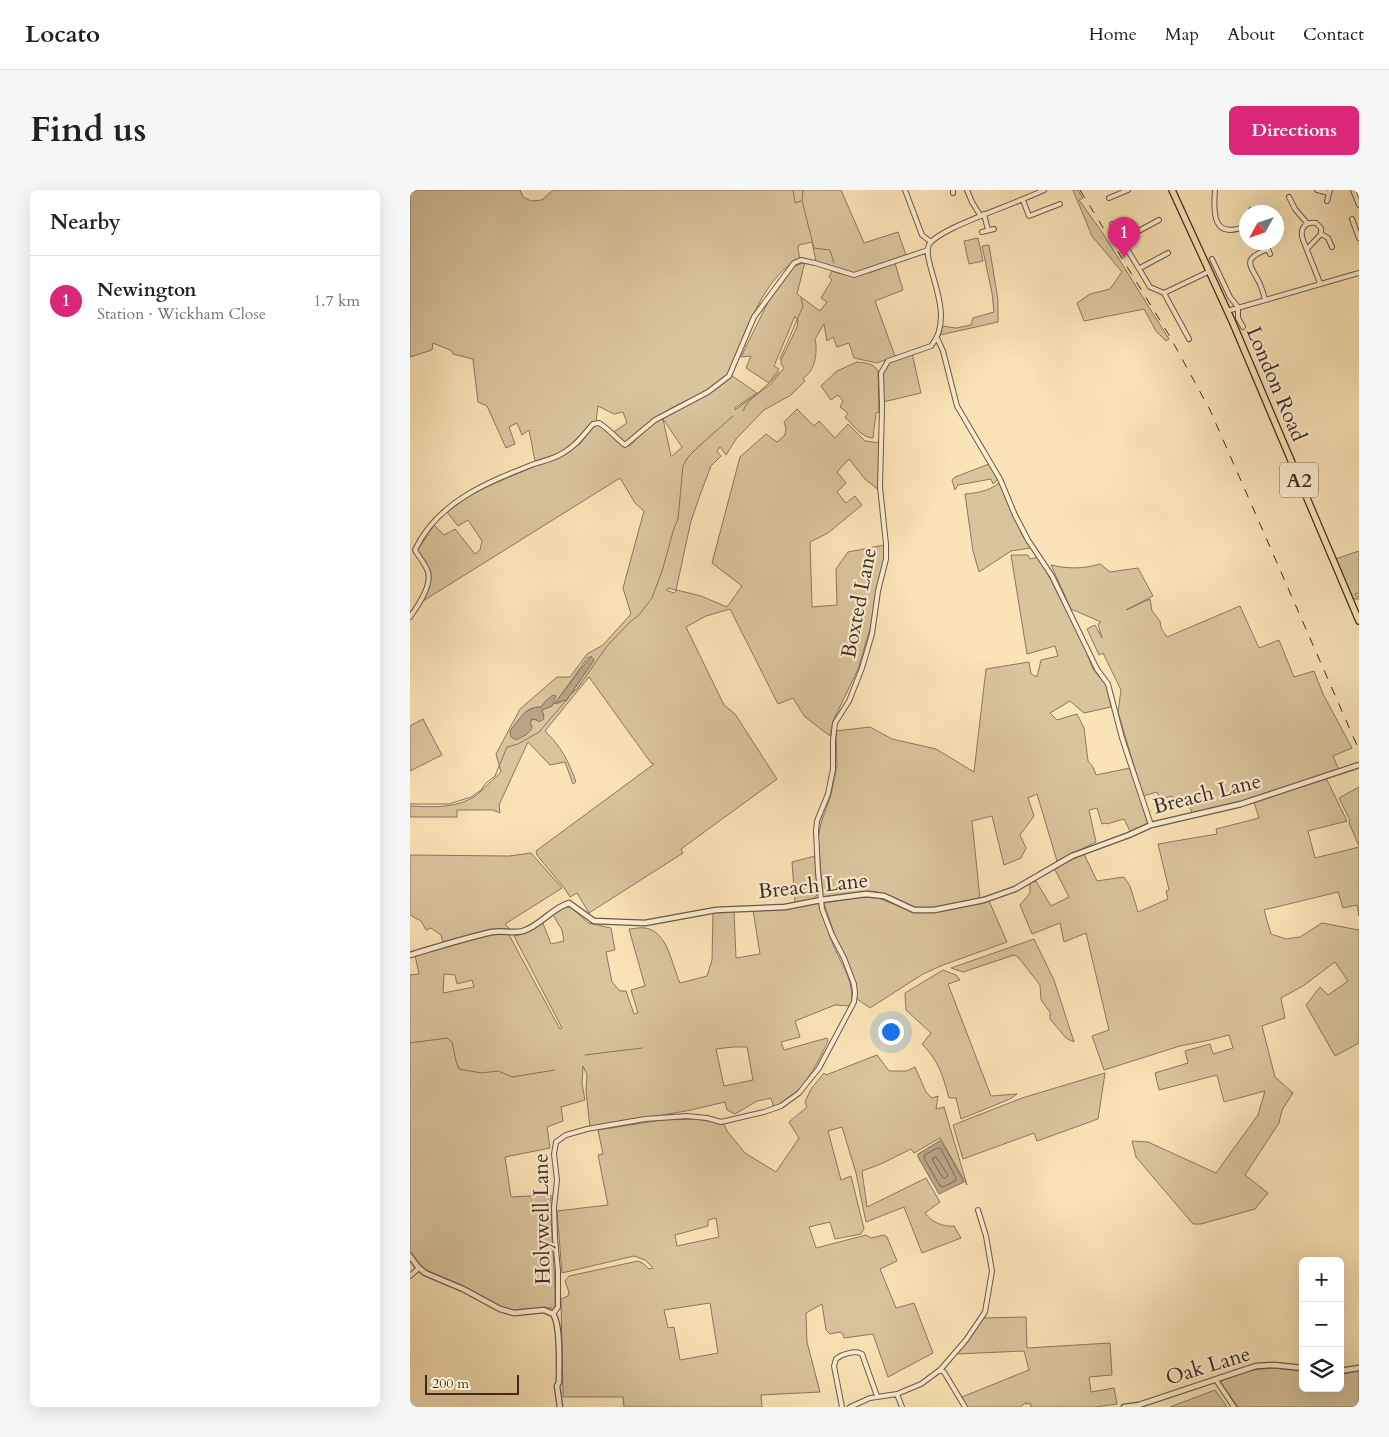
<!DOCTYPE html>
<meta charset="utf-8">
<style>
body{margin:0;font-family:Cardo,serif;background:#f6f6f6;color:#202124}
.controls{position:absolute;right:15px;bottom:15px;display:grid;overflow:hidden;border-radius:8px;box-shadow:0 5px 20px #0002}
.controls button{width:45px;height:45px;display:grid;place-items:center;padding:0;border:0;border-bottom:1px solid #e0e0e0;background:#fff;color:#202124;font:25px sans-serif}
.compass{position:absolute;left:829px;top:15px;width:45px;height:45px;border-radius:50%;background:#fff;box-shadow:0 5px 20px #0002;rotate:230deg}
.scale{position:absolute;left:15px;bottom:12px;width:94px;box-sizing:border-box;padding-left:5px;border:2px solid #382c25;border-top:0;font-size:14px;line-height:18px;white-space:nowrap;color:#382c25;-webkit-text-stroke:4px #fcedd0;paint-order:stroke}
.you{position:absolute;left:480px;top:841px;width:18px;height:18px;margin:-12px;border:4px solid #fff;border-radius:50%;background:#1a73e8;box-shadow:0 0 0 8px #1a73e833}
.badge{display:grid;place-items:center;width:32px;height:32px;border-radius:50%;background:#db2777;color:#fff;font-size:16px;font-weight:700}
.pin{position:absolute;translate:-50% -41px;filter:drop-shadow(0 1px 2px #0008)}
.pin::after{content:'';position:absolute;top:26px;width:18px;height:15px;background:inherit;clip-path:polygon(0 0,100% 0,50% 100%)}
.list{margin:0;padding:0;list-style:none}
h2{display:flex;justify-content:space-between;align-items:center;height:65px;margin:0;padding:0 20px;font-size:21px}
h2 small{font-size:16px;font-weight:400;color:#757577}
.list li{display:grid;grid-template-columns:32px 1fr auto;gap:15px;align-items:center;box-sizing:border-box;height:90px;padding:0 20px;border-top:1px solid #e0e0e0}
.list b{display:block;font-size:19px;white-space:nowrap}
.list p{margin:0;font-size:16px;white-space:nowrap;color:#757577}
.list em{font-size:16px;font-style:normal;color:#757577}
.icon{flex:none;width:28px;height:28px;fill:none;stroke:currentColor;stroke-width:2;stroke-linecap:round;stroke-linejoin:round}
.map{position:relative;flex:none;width:949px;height:1217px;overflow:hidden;border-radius:8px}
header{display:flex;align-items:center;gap:30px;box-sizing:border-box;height:70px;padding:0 25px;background:#fff;border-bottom:1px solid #e0e0e0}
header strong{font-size:24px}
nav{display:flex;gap:28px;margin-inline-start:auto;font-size:18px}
.intro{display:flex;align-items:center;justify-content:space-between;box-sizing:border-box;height:120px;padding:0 30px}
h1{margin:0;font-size:35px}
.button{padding:12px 22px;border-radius:8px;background:#db2777;color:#fff;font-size:18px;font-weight:700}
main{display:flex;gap:30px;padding:0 30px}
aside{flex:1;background:#fff;border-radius:8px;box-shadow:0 5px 20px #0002}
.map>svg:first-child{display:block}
.green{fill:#d9c49d;stroke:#887861;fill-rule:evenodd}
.water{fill:#b8a585;stroke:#85755f}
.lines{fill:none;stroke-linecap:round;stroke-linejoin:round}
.shore{stroke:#786855;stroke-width:1}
.stream{stroke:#85755f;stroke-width:1}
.minor-casing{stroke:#685a49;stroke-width:6}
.tertiary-casing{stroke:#685a49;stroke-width:7}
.primary-casing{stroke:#382c25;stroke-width:8}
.minor{stroke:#fcedd0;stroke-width:4}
.tertiary{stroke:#fcedd0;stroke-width:4.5}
.primary{stroke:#fae3b6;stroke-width:5.5}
.rail{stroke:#382c25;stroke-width:1;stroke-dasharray:9 9;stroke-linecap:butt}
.labels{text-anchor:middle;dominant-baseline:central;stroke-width:4.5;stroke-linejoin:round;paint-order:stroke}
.shield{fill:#fcedd0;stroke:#736658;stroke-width:1}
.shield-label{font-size:20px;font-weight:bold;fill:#382c25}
.street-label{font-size:21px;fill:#382c25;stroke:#fcedd0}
</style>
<header>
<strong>Locato</strong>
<nav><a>Home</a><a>Map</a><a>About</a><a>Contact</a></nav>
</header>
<div class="intro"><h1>Find us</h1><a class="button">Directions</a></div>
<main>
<aside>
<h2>Nearby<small></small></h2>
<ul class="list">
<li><span class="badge">1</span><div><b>Newington</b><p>Station · Wickham Close</p></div><em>1.7 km</em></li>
</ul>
</aside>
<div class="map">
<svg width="949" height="1217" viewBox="0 0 949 1217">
<rect width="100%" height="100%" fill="#fae3b6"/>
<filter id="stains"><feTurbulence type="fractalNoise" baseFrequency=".004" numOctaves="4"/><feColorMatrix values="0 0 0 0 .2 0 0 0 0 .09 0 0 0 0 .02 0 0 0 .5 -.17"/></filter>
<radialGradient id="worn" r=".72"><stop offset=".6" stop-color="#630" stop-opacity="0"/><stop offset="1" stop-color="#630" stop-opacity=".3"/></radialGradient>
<path class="green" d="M 0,0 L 110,0 L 113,7 L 121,11 L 132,10 L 143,0 L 431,0 L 454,53 L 488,42 L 496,65 L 443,83 L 406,71 L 402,52 L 389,55 L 388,59 L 390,69 C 360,81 340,130 329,158 C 325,166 322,178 317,186 C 304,202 275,209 258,220 C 242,229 229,240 215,252 L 202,243 L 217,233 L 213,222 L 204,224 L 188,216 L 186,231 L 170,246 L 150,263 L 125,271 L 119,240 L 112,245 L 107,233 L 99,237 L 105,254 L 96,258 L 77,216 L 68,212 L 63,169 L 43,164 L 42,161 L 23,153 L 22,160 L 0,167 Z
M 663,0 L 668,0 L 673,8 L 669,10 L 692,42 L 759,149 L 756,151 L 746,141 L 734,119 L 674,131 L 667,113 L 680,104 L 700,99 L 712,82 L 682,46 Z
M 568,48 L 573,71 L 559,74 L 554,51 Z
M 579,55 L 588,110 L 588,132 L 530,145 L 532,136 L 546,138 L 561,135 L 563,128 L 584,122 L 582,103 L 572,56 Z
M 395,72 L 387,104 L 410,121 L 417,112 L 411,108 L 422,90 L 419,87 L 422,81 C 447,91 461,82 485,73 L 493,100 L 465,111 L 485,166 L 467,173 L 444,168 L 439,153 L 427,157 L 423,147 L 417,151 L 414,134 L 405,149 C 408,162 405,182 393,188 L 395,191 L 381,205 L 354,220 L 326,249 L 316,265 L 310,257 L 307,261 L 311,266 L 301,276 L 290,305 L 281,331 L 266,400 L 258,398 L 256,400 L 264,403 L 267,400 L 291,406 L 317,417 L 332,396 L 302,373 L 330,267 L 356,244 L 367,252 L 375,245 L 376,239 L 374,232 L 387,219 L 404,236 L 409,231 L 425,248 L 438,234 L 455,251 L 470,253 L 470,301 L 455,289 L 439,269 L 427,282 L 436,293 L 427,302 L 436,313 L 445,306 L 452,315 L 418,343 L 400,352 L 402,417 L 427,415 L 426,379 L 438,362 L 474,355 L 475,367 L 465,406 L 464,425 L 448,479 L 423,531 L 420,546 L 395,527 L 383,508 L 368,514 L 320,419 L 296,426 L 276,437 L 314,515 L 325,524 L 367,589 L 271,659 L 273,663 L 179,723 L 167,703 L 160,707 L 155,699 L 127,665 L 126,661 L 244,574 L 241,573 L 179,487 L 135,541 C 152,558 158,570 166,592 L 163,594 L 155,572 L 140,575 L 118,552 L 89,615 L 90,623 L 83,620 L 47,620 L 47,627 L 0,627 L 0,616 C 23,617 48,619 68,604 C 76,597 83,589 91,582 L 86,564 L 110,519 L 147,487 L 160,487 L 177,464 L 193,455 L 221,424 L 213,398 L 234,321 L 225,313 L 210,288 L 13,411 L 20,389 L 20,380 L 7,361 L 24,335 L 34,345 L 45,339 L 65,364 L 70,360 L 72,351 L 58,330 L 48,336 L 37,322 L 64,302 L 156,263 L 170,254 L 184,236 L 190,235 L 212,255 L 220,256 C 229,245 240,236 251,228 C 274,212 302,205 321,185 L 347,203 L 325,218 L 325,220 L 361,194 L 374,178 L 371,174 L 371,170 L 387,137 L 388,131 L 385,126 L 364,176 L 369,179 L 359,193 L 336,178 L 341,166 L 331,167 L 361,106 L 383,77 ZM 253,229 L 272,257 L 262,266 L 261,266 ZM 178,467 L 184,470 L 156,511 L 154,510 L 147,514 L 146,512 ZM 143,505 L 142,516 L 132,520 L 134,526 L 127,530 L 123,529 L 120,533 L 121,535 L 116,545 L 113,546 L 101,539 C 113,529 112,517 131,517 L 136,511 Z
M 502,163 L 511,203 L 473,212 L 473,183 L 477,174 Z
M 447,172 C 456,173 463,173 468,181 L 469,222 L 466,223 L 463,248 C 452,248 442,234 435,227 L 438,223 L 430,217 L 433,211 L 428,205 L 421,210 L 411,196 L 427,181 Z
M 579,274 L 588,289 L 583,294 L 581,289 L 548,295 L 545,300 L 542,290 L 545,287 Z
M 590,292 L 612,345 L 621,358 L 601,361 L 569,382 L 563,361 L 555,304 C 567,303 580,301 590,292 Z
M 949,361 L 949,404 L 949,403 L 945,404 L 946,406 L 949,406 L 949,409 L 945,409 L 941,406 L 925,369 Z
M 601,365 L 618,365 L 620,369 L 629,367 L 671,449 L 683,479 L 696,495 L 701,517 L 674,523 L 660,511 L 640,523 L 647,530 L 667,524 L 674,538 L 678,571 L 683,577 L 686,585 L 720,578 L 738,633 L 721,643 L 714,629 L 697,634 L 696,633 L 692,634 L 687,618 L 679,620 L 686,652 L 647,671 L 627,604 L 618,608 L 624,626 L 610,645 L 616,658 L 611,668 L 594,675 L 582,626 L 562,631 L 570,709 L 521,718 L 504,718 L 468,702 L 459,701 L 413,707 L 408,648 L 411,633 L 421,605 L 427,575 L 426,541 L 460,537 L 482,549 L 526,559 L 564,582 L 576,479 L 619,472 L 621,484 L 627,487 L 631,470 L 648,466 L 645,456 L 617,464 Z
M 690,374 L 700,382 L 728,378 L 743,406 L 716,420 L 740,409 L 742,421 L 750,431 L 751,438 L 757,447 L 830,416 L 849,458 L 869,450 L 884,487 L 904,481 L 913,504 L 942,558 L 923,566 L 929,580 L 830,613 L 782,623 L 778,612 L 764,616 L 762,606 L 750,609 L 747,602 L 733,606 L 708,522 L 711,500 L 693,463 L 689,465 L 677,439 L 685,435 L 692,448 L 688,434 L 691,432 L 661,419 L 641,375 C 658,379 673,379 690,374 Z
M 13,529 L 32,565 L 0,581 L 0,536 Z
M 916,588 L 937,631 L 898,641 L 905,668 L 949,657 L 949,726 L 947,715 L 933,718 L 928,702 L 854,720 L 861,744 L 876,749 L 890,747 L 912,733 L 949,740 L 949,853 L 925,866 L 896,815 L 910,797 L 918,805 L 938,791 L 925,772 L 893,796 L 871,808 L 875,828 L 852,836 L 865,887 L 883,903 L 872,920 L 869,933 L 835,985 L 858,1003 L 845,1019 L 791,1034 L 783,1034 L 726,967 L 722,951 L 738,952 L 806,983 L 848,925 L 855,901 L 814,912 L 807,885 L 749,900 L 745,883 L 778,873 L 775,861 L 800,854 L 803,864 L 823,858 L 819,845 L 800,850 L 770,856 L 694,880 L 682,846 L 699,840 L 676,743 L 654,752 L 650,733 L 622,744 L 610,715 L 620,703 L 620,693 L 626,691 L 641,716 L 659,707 L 644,678 L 674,664 L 687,691 L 714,687 L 720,696 L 728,722 L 758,709 L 756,701 L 759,700 L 748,654 L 807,644 L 806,639 L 849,628 L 844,612 Z
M 949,597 L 949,656 L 939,633 L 940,630 L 929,608 Z
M 121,663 L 152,698 L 95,734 L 101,740 L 90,739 L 33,753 L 31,745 L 21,738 L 16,740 L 11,731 L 0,725 L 0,665 L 99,666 Z
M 405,666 L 407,705 L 403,710 L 385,713 L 382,672 Z
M 452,707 L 468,708 L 507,723 L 579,711 L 597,752 L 533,775 L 513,784 L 460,818 L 447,809 L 446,795 L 425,746 L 414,713 Z
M 409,712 C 414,727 418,743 424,757 C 433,777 445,793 441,816 L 425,815 L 385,831 L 390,847 L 371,852 L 374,860 L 417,848 L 418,851 C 404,880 394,902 364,918 L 361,908 L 347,911 L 325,924 L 317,920 L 315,912 L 281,920 L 180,938 L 176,901 L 177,885 L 173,876 L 172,894 L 175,910 L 151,917 L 153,931 L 137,937 L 140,958 L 95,967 L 101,1007 L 141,1005 C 140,1043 146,1080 145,1118 L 131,1118 L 108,1122 L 90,1117 L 78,1110 L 11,1078 L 0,1062 L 0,785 L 9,784 L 5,765 C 32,758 71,742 98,743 L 150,839 L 152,838 L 104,746 L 116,743 L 132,731 L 141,754 L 154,751 L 152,740 L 143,725 L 155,717 L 161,717 L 178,733 L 201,738 L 205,760 L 196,762 L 202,792 L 210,801 L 216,801 L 224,824 L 228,823 L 221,800 L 235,796 L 219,739 C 224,739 230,737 235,738 C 258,741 262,776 270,793 L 297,786 L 302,770 L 303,722 L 324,721 L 326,768 L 350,764 L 343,720 L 367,720 ZM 34,784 L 45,785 L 47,794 L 62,790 L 64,797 L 33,803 ZM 323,857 L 337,857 L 343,890 L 314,896 L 306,859 Z
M 624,749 L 644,790 L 664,852 L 656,848 L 640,829 L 640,822 L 631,810 L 630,795 L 608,767 L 604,765 L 553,782 L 541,778 Z
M 533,780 L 546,785 L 550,790 L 538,794 L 581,906 L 607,904 L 600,909 L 551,929 L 546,908 L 539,908 C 532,884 530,873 512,854 L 521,843 L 496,820 L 495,803 Z
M 467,865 L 479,881 L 497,881 L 505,877 L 516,902 L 522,908 L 528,906 L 526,919 L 534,917 L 557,995 L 530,948 L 504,963 L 501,959 L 471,974 L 452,981 L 457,1017 L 516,988 L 530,1012 L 515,1023 C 521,1032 533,1037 544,1036 L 551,1048 L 512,1063 L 494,1017 L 456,1032 L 446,983 L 432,937 L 418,941 L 431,990 L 441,986 L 454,1039 L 451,1044 L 425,1049 L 420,1032 L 399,1037 L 406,1058 L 456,1045 L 461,1048 L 474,1045 L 477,1047 L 487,1071 L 470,1079 L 486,1118 L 504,1113 L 523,1163 L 478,1187 L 463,1144 L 434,1148 L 433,1144 L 430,1142 L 420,1144 L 416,1140 L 412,1114 L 396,1123 L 397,1152 L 410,1202 L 351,1205 L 352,1217 L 214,1217 L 213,1207 L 153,1207 L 151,1109 L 158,1106 L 159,1102 L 155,1091 L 159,1086 L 228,1071 L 234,1074 L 239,1079 L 243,1078 L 235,1070 L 224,1066 L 152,1083 L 147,1021 L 198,1015 L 188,965 L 193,964 L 188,940 L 252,930 L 288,929 L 314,934 L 317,941 L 335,963 L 366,982 L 389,948 L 379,932 L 397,917 L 395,912 L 401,899 L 414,883 L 416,885 ZM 306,1028 L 309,1047 L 267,1056 L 265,1045 L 298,1036 L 298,1030 ZM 300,1113 L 308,1163 L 270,1170 L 264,1137 L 258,1138 L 254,1120 Z
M 695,883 L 688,929 L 627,951 L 624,943 L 553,969 L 543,935 L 612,908 Z
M 616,1127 L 617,1158 L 700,1153 L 702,1185 L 679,1187 L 681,1202 L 704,1198 L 707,1214 L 685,1217 L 621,1217 L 620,1213 L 616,1214 L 616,1212 L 611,1217 L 556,1217 L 552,1207 L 619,1180 L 614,1161 L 546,1164 L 572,1128 Z
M 863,1178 L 893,1181 L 893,1198 L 930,1198 L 930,1185 L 949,1180 L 949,1217 L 828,1217 L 811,1193 L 813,1190 L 842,1180 Z
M 805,1200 L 817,1217 L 760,1217 Z"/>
<path class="water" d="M 181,466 L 184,470 L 156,511 L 154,510 L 144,514 Z
M 143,505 L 146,506 L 142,516 L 132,520 L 134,529 L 129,532 L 127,530 L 122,529 L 120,533 L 122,537 C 120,544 112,547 106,550 L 101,547 L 100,541 C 109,530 115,517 131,517 L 136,511 Z
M 531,950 L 554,992 L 529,1004 L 508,967 L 508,964 Z"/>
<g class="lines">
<path class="shore" d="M 528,958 L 531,959 L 546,988 L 545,991 L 533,997 L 530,996 L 514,968 L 515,965 Z
M 526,967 L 538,985 L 536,988 L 533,988 L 523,971 L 523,968 Z"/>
<path class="stream" d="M 383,0 L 385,13 L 391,11
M 393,0 L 392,11 L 404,58 L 420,60 L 424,73
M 370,169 L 393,116 L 391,108
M 333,221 C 337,208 360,196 369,182
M 161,504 L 167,499 L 197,456 L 220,432 L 229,425 L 242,408 L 253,378 L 264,338 L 268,329 L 273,276 L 278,267 L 288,257 L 323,226
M 0,614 L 39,614 L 61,607 L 71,600 L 76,593 L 85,586 L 97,557 L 108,554 L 129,542 L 159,507
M 0,853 L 37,848 L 42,852 L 46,871 L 49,879 L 71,883 L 88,881 L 102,887 L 145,880
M 175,865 L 232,858"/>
<g class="minor-casing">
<path id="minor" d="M 495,0 L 512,45 L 521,52
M 543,0 L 543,3
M 557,0 L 562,12 L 570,25
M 805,0 C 803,24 803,50 836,36
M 907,0 L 919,3
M 943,0 L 949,15
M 879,7 L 885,19 L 897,33
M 699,8 L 718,0
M 613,10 L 619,26 L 650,14
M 917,11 L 920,0
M 841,20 L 842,22
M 574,24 L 578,40
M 942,29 L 949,48
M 702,34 L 740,97 L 754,103 L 798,82
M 572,42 L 584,39
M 911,44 L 918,48 L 922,57
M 712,50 L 749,30
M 897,59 L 911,44 L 911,38 L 906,33 C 895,31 889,39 893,50 L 910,93
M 802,69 L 820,107 L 828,117 L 828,128 L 833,137
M 730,78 L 758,63
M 754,103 L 779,149
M 855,110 C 854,105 852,99 850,94 C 841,75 830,70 858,59 L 860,64
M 817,121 L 949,83
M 527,148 L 533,161 L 547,216 L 590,289 L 605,325 L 618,350 L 642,386 L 687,479 L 698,494 L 712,548 L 741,635
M 0,427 C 8,416 22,395 18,382 C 16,375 9,367 5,360 C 27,312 78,292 124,274 C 133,271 144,269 153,263 C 166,256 173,245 183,234 L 189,233 C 199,239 206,248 215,255 L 245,230 L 298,202 L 319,186 L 344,127 L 384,73 L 391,70 L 405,73 L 444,85 L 518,60
M 0,1086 L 9,1078
M 143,1124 L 148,1117 L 148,1081 L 145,1048 L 144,1017 L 147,990 L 144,964 L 146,952 L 156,945 L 177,939 L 235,929 L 277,926 L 297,928 L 311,932 L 354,922 L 371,916 L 389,903 L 409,878 L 444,812 L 445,803 L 444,794 L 434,768 L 422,745 L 412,719 L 408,682 L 406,641 L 407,631 L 418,604 L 423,579 L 423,550 L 425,533 L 439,511 L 452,478 L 462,444 L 468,401 L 476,369 L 476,354 L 470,297 L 472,216 L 471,183 L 478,171 L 521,156 C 549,123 508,69 520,53 C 526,46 535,42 543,38 C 572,24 604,14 634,0
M 530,1180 L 556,1150 L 575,1122 L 582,1081 L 576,1046 L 568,1020
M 806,1190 L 824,1217
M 487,1204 L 492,1217
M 432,1217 L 424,1176 L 426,1169 C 432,1164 445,1160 452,1164 L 467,1206
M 440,1217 L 460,1208 L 487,1204 L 511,1194 L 530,1180 L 534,1182 L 555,1217"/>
</g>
<g class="tertiary-casing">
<path id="tertiary" d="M 0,765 C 27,757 55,748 82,742 C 93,740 103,744 113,741 C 130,736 142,718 159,713 L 184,731 L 235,733 L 306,720 L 375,717 L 411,710 L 456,704 L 474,706 L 504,720 L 524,720 L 574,710 L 605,699 L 662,666 L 719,645 L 741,635 L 831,614 L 949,575
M 0,1066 L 8,1077 L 15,1083 L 53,1099 L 90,1119 L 104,1123 L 134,1120 L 143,1124 C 151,1135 149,1176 149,1192 L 147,1196 L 150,1217
M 930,1181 L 949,1178
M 714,1217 L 729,1215 L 846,1176 L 864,1175 L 893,1178"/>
</g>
<g class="primary-casing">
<path id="primary" d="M 762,0 L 822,131 L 949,431"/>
</g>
<use href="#minor" class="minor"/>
<use href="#tertiary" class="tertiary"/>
<use href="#primary" class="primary"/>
<path class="rail" d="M 670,0 L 759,145 L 800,220 L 949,560"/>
</g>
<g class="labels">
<rect class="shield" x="870" y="272.5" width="38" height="35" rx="4"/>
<g class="shield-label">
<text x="889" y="290">A2</text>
</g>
<g class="street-label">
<text transform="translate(866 194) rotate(67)">London Road</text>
<text transform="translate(449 413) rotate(-79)">Boxted Lane</text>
<text transform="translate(797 604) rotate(-14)">Breach Lane</text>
<text transform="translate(403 696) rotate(-6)">Breach Lane</text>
<text transform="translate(132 1029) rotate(-91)">Holywell Lane</text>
<text transform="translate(798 1176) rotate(-17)">Oak Lane</text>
</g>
</g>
<rect width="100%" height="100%" filter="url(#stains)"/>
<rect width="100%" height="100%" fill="url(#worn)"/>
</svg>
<div class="controls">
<button>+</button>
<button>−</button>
<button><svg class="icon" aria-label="layers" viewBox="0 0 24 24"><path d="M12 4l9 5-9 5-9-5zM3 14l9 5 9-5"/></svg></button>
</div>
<svg class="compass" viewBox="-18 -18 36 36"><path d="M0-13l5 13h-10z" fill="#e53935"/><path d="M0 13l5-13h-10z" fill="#757577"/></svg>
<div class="scale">200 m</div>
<div class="you"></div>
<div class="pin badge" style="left:714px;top:68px">1</div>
</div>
</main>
